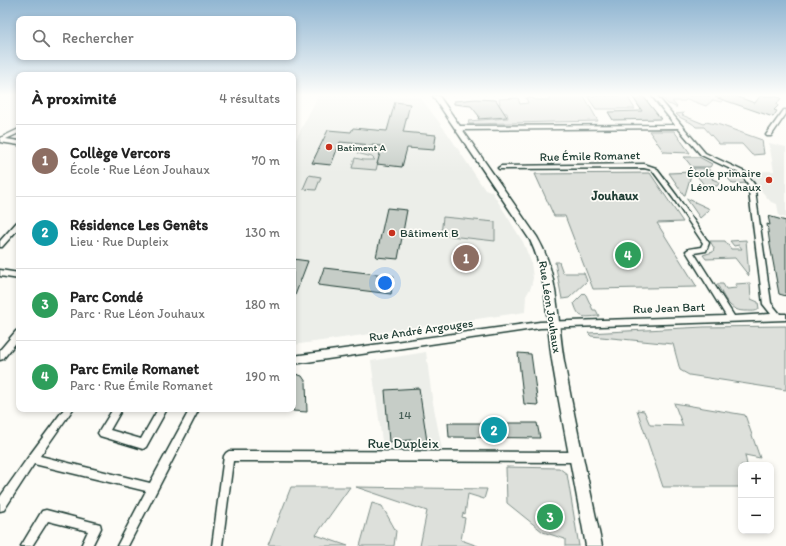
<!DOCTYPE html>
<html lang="fr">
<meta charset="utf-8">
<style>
body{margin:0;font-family:Itim,sans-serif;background:#f2f2f2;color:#222}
.controls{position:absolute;right:12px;bottom:12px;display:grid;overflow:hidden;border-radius:8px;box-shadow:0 2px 6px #0003}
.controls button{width:36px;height:36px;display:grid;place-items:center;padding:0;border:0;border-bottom:1px solid #e0e0e0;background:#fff;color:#222;font:20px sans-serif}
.you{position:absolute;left:385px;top:283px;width:14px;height:14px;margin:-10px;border:3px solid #fff;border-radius:50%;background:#1a73e8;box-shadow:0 0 0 6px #1a73e833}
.badge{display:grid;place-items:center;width:26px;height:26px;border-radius:50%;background:#c8321e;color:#fff;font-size:13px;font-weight:700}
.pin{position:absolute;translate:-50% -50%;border:2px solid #fff;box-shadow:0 1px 4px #0006}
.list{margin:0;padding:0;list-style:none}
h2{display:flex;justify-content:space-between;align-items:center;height:52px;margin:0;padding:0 16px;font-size:17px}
h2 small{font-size:13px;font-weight:400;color:#767676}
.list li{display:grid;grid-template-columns:26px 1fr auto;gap:12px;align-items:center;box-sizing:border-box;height:72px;padding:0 16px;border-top:1px solid #e0e0e0}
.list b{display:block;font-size:15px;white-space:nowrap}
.list p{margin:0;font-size:13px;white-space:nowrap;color:#767676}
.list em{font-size:13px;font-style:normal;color:#767676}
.icon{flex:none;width:22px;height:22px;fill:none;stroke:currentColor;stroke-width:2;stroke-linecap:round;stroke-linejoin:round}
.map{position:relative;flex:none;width:786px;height:546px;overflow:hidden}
.search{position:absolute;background:#fff;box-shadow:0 2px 6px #0003;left:16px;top:16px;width:280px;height:44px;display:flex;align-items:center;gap:10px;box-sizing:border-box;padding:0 14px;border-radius:8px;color:#767676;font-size:15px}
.panel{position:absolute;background:#fff;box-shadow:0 2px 6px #0003;left:16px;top:72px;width:280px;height:340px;border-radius:8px}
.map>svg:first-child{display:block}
.built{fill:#eceee9}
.green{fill:#dde0db;stroke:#7e8e88}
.building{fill:#c6cdc7;stroke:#1f3d34}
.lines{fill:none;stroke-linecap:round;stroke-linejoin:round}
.street-casing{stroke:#1f3d34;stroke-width:3}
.secondary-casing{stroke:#1f3d34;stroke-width:3}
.street{fill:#fdfcf7;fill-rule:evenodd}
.secondary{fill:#fdfcf7;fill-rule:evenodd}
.poi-dot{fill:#c8321e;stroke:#fdfcf7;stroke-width:1.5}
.labels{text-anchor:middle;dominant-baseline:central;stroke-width:3.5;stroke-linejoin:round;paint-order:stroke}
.far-poi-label{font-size:10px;fill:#1f3d34;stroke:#fdfcf7;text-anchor:start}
.street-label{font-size:12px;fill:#1f3d34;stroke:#fdfcf7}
.poi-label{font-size:12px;fill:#1f3d34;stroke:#fdfcf7;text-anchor:end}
.near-number-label{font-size:12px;fill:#496159}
.neighbourhood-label{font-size:13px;font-weight:bold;fill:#1f3d34;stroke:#fdfcf7}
.near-street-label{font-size:14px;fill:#1f3d34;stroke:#fdfcf7}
</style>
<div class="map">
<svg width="786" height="546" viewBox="0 0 786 546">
<rect width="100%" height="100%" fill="#fdfcf7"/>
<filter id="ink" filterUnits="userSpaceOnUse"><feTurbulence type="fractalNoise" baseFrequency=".025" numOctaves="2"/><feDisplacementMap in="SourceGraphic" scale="8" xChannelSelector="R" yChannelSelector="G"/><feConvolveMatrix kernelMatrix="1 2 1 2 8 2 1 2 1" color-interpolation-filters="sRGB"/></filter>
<g filter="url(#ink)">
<path class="built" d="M 318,96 L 420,97 L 448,134 L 485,190 L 492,192 L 523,242 L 531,262 L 533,278 L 531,287 L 526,296 L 525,312 L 293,345 L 293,145 Z
M 769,143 L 786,147 L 786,218 L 779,216 L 777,204 L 771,202 L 745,172 L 774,171 Z
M 426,352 L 432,398 L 442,449 L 383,448 L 371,361 Z"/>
<path class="green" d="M 549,96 L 584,96 L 598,121 L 469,124 L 468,121 L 508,118 L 507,113 L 490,111 L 489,107 L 500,104 L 499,99 L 518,98 L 520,104 L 528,103 L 526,98 L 533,98 L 534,100 L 551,100 Z
M 587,96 L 627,96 L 635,109 L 596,109 Z
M 661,96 L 723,96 L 720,98 L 723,100 L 721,102 L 713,100 L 706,106 L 687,99 L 685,101 L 672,101 L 677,107 L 675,107 L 672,105 L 668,104 Z
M 684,113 L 682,115 L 704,124 L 706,122 L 720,125 L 762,140 L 764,154 L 752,155 L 742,144 L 719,144 L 704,127 L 696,127 C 690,120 681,120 676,114 Z
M 649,131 L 674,131 L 690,153 L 664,152 Z
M 361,144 L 382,146 L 376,170 L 352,168 L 355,158 L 364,160 L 375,160 L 372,157 L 357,153 Z
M 684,157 L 699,157 L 712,164 L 710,167 L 692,167 Z
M 693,168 C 701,168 709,167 714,174 L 712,179 L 720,182 L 717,186 L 705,186 L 694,172 L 696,172 Z
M 692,172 L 685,195 L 684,195 L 669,173 Z
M 650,173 L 683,222 L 657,223 L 697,287 L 593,289 L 565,216 L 554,216 L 535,174 Z
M 742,173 L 748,183 L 733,184 L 724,174 Z
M 309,175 L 321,177 L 316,190 L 303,189 Z
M 686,198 L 708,208 L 709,210 L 700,218 Z
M 443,217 L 495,222 L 495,241 L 441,235 Z
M 746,240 L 749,276 L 735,258 L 706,259 L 703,255 L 713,252 L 714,248 L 710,241 L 725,241 L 731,249 L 742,249 L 739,245 L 734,246 L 730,241 Z
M 555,262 L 559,262 L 563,273 L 584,273 L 587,281 L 569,298 L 562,299 Z
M 750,283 L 751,299 L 758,302 L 759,309 C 756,312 751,311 747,311 C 729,312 725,298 717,284 L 723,284 L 726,289 L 737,288 L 735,284 Z
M 584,293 L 586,295 L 593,310 L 596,310 L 599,316 C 583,317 579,320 574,303 Z
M 786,326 L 786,390 L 689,375 L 680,370 L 673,344 L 591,336 L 588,333 L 704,327 Z
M 674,403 L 745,415 L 760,458 L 745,455 L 747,465 L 741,465 L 741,487 L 663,487 L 637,410 L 644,411 L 650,425 L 683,426 Z
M 506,467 L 559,468 L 567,474 L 579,546 L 565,546 L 565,539 L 543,532 L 507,503 Z
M 291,487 L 350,487 L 316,535 L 348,546 L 268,546 Z
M 356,487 L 487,489 L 484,499 L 468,494 L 465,514 L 463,513 L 462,517 L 465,518 L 461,540 L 478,546 L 420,546 L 427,511 Z
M 372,503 L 382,506 L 396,531 L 394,546 L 360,546 Z"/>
<path class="building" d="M 632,96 L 643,96 L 661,119 L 613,120 L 608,112 L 642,111 Z
M 715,96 L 735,96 L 755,103 L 760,96 L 774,96 L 781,98 L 777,104 L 778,106 L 774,110 L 777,111 L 773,117 L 715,97 Z
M 476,99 L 496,100 L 507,117 L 478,119 L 479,116 L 471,106 L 454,104 L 454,101 Z
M 395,102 L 410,104 L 403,132 L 436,135 L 434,150 L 407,148 L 402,167 L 377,164 L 382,146 L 340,142 L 331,165 L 312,163 L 328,130 L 351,132 L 353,128 L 387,131 Z
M 387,208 L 407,210 L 398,259 L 376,257 Z
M 768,216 L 786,221 L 786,296 L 779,294 L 770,245 L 767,224 L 770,225 Z
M 293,259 L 308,261 L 294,298 L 293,298 Z
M 324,268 L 394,276 L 391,294 L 318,285 Z
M 518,353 L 531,354 L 538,405 L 524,404 Z
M 293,373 L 302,376 L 306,382 L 307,412 L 293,411 Z
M 419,388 L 428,448 L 412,448 L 411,440 L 389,442 L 385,390 Z
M 448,423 L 537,423 L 540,438 L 449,437 Z"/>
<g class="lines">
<g class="street-casing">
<path id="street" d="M 652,96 L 657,96 L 705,153 L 745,172 L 754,184 L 771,303 L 780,314 L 786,314 L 786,320 L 540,328 L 293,364 L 293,356 L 540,322 L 726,316 L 686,251 L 689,249 L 701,247 L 703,243 L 673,198 L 652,170 L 644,168 L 499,169 L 498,168 L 501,166 L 644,164 L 656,168 L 677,196 L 709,243 L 706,251 L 694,253 L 734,316 L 771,314 L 763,304 L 748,184 L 741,174 L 701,155 L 678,128 L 458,130 L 455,128 L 458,126 L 675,125 Z
M 784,110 L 786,110 L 786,114 L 771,136 L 767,136 L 766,135 Z
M 19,129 L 19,133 L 6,139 L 19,141 L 19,145 L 0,142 L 0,138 Z
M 17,222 L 19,222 L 19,228 L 2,247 L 0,247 L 0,241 Z
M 0,270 L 19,273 L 19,279 L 0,276 Z
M 19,330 L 19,339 L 3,359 L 0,360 L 0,350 L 16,331 Z
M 64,409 L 73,409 L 40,456 L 150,483 L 190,409 L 199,409 L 128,546 L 117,546 L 146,491 L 34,464 L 4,510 L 0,511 L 0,497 L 29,456 Z
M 113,409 L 122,409 L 110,430 L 141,439 L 158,409 L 167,409 L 146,447 L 143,449 L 100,436 L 98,433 L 100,430 Z
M 229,451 L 577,452 L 580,454 L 582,457 L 580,460 L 577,462 L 233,461 L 222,546 L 212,546 L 224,456 L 226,453 Z
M 46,510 L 100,524 L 101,528 L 92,546 L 81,546 L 88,531 L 48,521 L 32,546 L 21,546 L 42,511 Z"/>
</g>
<g class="secondary-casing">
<path id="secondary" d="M 433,96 L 439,96 L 537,237 C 559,274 557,320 564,361 C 575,423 589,484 602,546 L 586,546 C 575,484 562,422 552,360 C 546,320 548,277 530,240 Z"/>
</g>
<use href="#street" class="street"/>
<use href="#secondary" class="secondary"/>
</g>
</g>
<linearGradient id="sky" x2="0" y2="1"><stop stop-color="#91b6d2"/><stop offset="0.55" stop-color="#fefefb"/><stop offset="1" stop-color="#fefefb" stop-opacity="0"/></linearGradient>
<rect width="786" height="173" fill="url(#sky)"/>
<g class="poi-dot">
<circle cx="329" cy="147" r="4"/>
<circle cx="769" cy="180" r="4"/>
<circle cx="392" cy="233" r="4"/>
</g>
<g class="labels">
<g class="far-poi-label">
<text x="337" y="147">Batiment A</text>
</g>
<g class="street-label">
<text transform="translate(590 156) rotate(-1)">Rue Émile Romanet</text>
<text transform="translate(550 307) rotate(81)">Rue Léon Jouhaux</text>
<text transform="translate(669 308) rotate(-2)">Rue Jean Bart</text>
<text transform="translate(421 330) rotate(-8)">Rue André Argouges</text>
</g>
<g class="poi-label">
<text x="761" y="173">École primaire<tspan x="761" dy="14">Léon Jouhaux</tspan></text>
<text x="400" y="233" text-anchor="start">Bâtiment B</text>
</g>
<g class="near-number-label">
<text x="405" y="415">14</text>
</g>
<g class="neighbourhood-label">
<text x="615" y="195">Jouhaux</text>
</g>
<g class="near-street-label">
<text x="403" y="443">Rue Dupleix</text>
</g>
</g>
</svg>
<div class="controls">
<button>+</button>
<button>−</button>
</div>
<div class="you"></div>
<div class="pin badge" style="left:466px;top:258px;background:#8d6e63">1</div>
<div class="pin badge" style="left:494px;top:430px;background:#0f9aa8">2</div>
<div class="pin badge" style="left:550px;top:517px;background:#2e9e5b">3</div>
<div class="pin badge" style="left:628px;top:255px;background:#2e9e5b">4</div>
<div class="search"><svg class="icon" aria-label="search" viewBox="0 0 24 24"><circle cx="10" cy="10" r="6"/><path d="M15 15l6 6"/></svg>Rechercher</div>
<section class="panel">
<h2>À proximité<small>4 résultats</small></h2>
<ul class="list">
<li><span class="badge" style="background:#8d6e63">1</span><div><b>Collège Vercors</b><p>École · Rue Léon Jouhaux</p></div><em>70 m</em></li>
<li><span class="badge" style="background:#0f9aa8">2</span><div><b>Résidence Les Genêts</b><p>Lieu · Rue Dupleix</p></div><em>130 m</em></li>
<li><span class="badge" style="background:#2e9e5b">3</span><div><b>Parc Condé</b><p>Parc · Rue Léon Jouhaux</p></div><em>180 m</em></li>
<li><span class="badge" style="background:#2e9e5b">4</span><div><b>Parc Emile Romanet</b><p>Parc · Rue Émile Romanet</p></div><em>190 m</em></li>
</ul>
</section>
</div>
